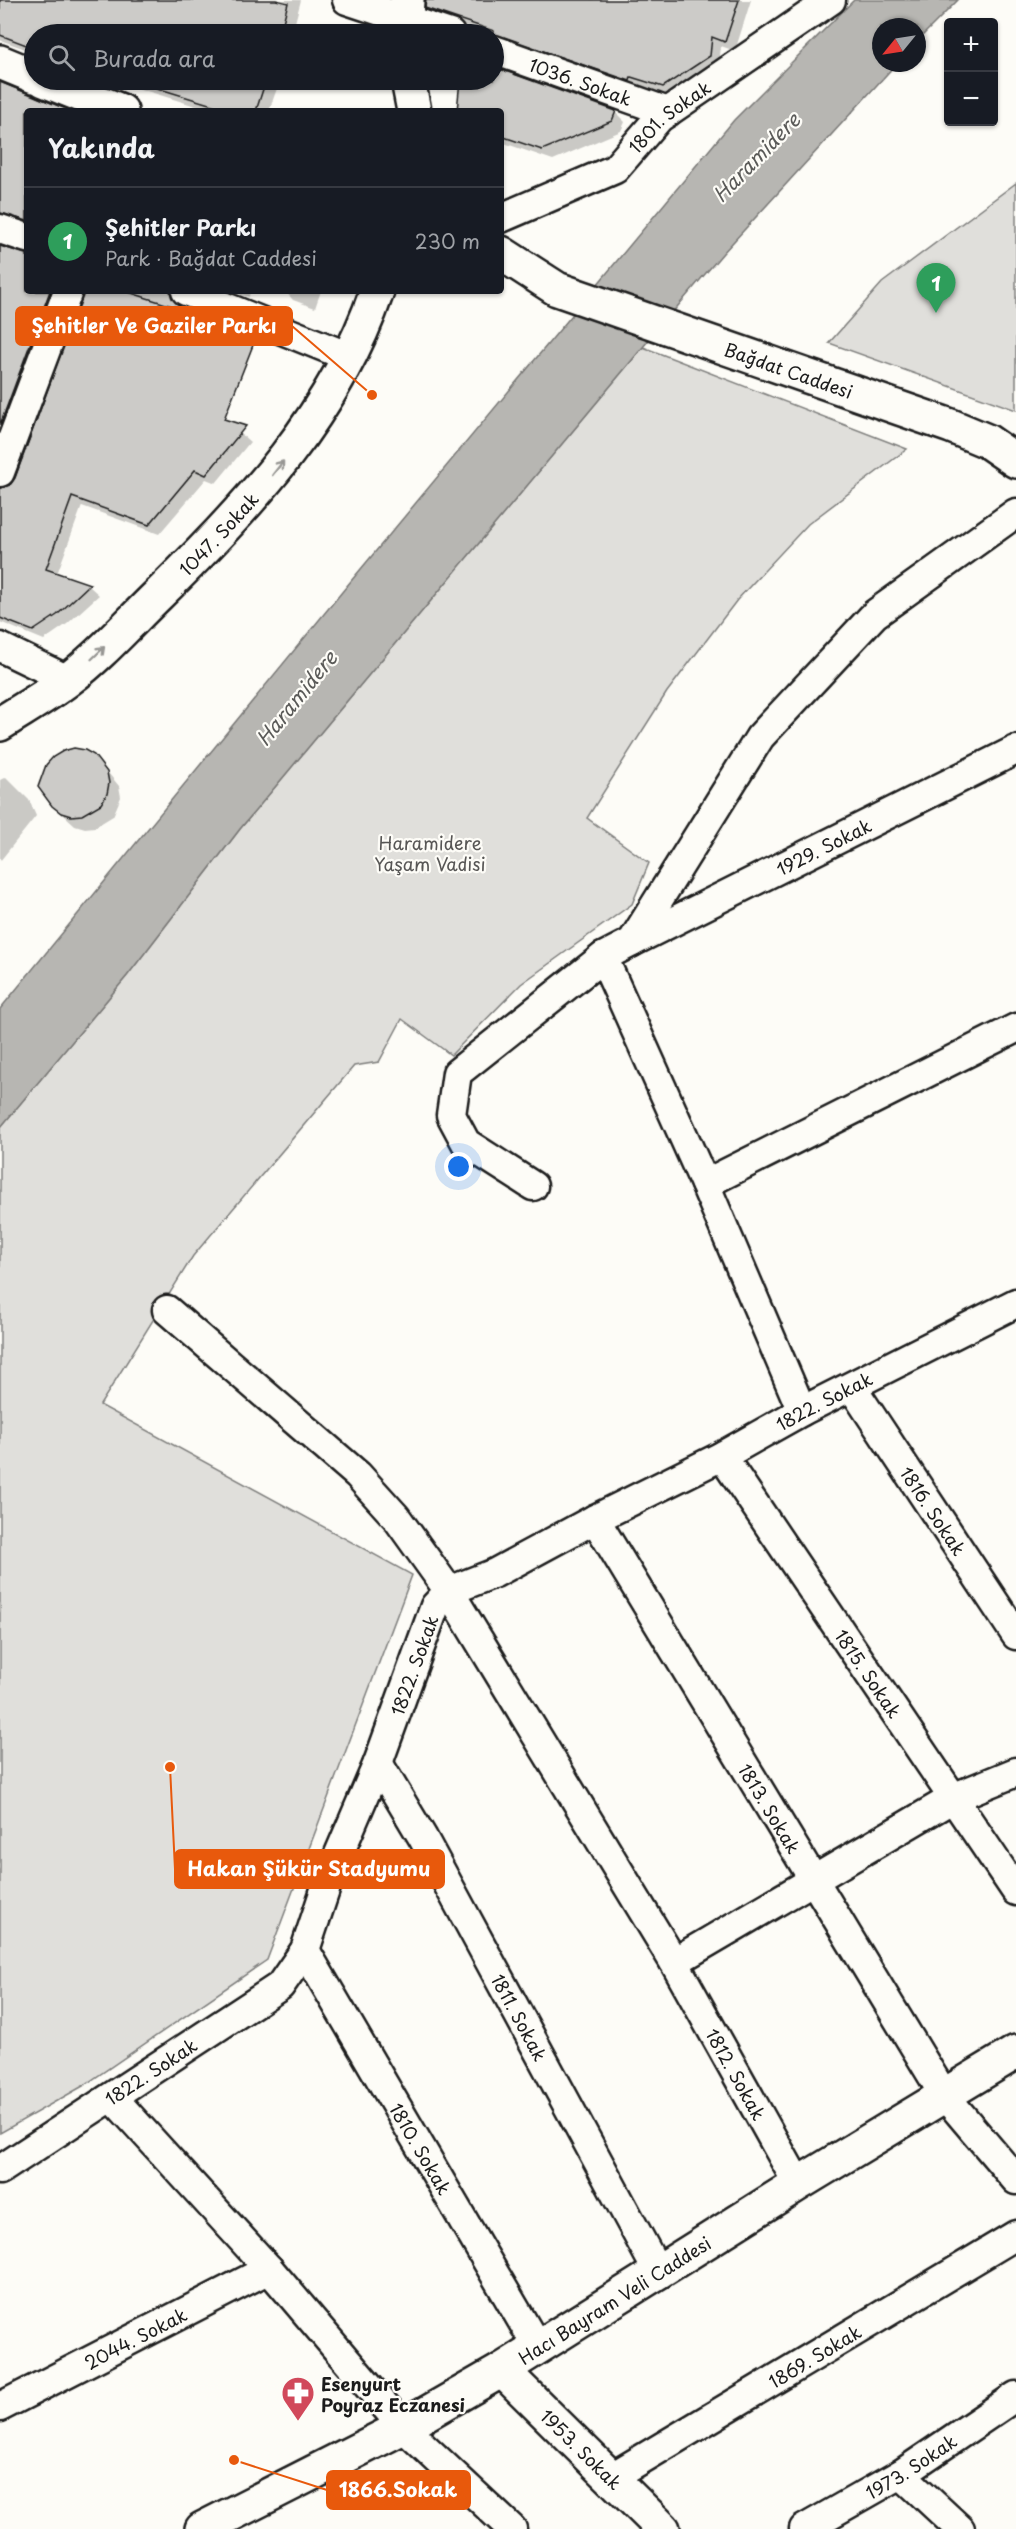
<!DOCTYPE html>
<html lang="tr">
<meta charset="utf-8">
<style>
body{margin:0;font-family:"Playpen Sans",sans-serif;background:#20242c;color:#f1f3f6}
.controls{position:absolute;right:18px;top:18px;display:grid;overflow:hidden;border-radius:6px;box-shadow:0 2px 4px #0004}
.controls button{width:54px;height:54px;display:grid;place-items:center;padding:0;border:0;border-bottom:2px solid #363941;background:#171b24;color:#f1f3f6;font:30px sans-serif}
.compass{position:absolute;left:872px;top:18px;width:54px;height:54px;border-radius:50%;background:#171b24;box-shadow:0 2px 4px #0004;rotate:240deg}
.you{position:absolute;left:459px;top:1167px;width:21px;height:21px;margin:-15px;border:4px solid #fff;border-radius:50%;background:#1a73e8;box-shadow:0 0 0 9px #1a73e833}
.badge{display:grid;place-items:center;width:39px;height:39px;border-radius:50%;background:#d1495b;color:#fff;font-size:20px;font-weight:700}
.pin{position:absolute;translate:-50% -50px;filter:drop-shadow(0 2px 3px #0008)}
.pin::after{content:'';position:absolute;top:32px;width:21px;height:18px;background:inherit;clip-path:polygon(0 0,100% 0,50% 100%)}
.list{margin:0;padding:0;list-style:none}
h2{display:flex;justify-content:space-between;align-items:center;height:78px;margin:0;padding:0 24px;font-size:26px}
h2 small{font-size:20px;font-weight:400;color:#9ea1a6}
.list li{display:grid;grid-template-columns:39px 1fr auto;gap:18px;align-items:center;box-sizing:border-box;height:108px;padding:0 24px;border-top:2px solid #363941}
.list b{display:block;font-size:22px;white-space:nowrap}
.list p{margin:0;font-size:20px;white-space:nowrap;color:#9ea1a6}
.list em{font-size:20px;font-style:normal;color:#9ea1a6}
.icon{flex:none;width:33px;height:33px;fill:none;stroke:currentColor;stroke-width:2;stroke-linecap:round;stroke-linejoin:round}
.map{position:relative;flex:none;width:1016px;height:2529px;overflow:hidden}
.search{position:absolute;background:#171b24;box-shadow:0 2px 4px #0004;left:24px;top:24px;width:480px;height:66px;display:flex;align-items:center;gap:15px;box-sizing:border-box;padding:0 21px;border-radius:33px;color:#9ea1a6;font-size:22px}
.panel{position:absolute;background:#171b24;box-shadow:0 2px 4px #0004;left:24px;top:108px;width:480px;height:186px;border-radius:6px}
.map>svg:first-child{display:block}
.green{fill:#e0dfdb;stroke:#7e7e7c;stroke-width:1.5}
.water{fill:#b7b6b2;stroke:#797876;stroke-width:1.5}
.shadow{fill:#0003}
.building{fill:#cccbc8;stroke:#1c1c1c;stroke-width:1.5}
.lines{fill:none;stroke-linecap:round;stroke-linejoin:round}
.minor-casing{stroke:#1c1c1c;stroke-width:33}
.major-casing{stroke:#1c1c1c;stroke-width:38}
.minor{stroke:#fdfcf7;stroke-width:28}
.major{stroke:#fdfcf7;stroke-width:33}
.oneway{stroke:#989794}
.labels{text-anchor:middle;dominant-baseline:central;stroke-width:4.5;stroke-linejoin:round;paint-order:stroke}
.street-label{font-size:18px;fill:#1c1c1c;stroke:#fdfcf7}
.park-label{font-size:18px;fill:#575655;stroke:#fdfcf7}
.poi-label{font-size:18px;font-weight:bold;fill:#1c1c1c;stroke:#fdfcf7;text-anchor:start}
.water-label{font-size:20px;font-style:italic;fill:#5a5a58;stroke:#fdfcf7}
.leader{fill:none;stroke:#e8590c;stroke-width:2}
.callout-dot{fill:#e8590c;stroke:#fdfcf7;stroke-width:2}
.callout{fill:#e8590c;stroke:#e8590c;stroke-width:2}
.callout-label{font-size:20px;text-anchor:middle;font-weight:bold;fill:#fff}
</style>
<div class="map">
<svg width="1016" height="2529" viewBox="0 0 1016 2529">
<rect width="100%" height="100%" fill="#fdfcf7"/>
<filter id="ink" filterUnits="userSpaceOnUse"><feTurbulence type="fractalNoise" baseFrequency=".0167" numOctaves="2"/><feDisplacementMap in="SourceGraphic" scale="12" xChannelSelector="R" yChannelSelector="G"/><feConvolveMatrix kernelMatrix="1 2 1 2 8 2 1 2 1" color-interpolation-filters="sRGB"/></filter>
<g filter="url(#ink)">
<path class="green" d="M 1016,183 L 1016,410 L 829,343 L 882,283 Z
M 643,347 L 907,449 L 808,524 L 737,600 L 667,692 L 587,818 L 649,863 L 632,904 L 521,984 L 451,1055 L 402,1019 L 379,1062 L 354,1066 L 193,1256 L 100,1405 L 412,1575 L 267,1960 L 83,2086 L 0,2133 L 0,1128 L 127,976 L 240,829 Z"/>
<path class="water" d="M 854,0 L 958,0 L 917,41 L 917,27 L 881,27 L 881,63 L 897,63 L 723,253 L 643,347 L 240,829 L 127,976 L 0,1128 L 0,1009 L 351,581 L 734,120 Z"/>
<path class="shadow" d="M 0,0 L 301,0 L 292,34 L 34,34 L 34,52 L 0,40 Z
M 449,0 L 751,0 L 735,51 L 721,46 L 719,66 L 674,96 L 641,86 L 640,90 L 494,47 L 494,34 L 467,34 L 467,28 L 457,25 L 447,15 Z
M 494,69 L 615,112 L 625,122 L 621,131 L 553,160 L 501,142 L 501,111 L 458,111 L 461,80 L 494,80 Z
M 111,80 L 280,80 L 269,111 L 212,111 Z
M 0,84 L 67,111 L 27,111 L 27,227 L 0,217 Z
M 0,251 L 27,260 L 27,291 L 65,291 L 0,460 Z
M 85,291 L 183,291 L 180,294 L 180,306 L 206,319 L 216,328 L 213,424 L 240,433 L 250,442 L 216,483 L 206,479 L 159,534 L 82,506 L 57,574 L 89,586 L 99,595 L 67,624 L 44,640 L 0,622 L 0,489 L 12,485 L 17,479 Z
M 230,291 L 250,291 L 249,297 Z
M 285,291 L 321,291 L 315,308 L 293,300 Z
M 94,756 L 119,786 L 121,797 L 113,816 L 95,827 L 85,828 L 75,825 L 53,805 Z
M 6,777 L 29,800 L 36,816 L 0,861 L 0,780 Z"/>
<path class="building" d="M 0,0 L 276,0 L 288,3 L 280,34 L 34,34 L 34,48 L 0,35 Z
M 426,0 L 739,0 L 725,42 L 712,37 L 710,56 L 663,87 L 631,77 L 630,81 L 494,34 L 494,31 L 425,8 Z
M 494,67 L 616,111 L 612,121 L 542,150 L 501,136 L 501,111 L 457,111 L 460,80 L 494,80 Z
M 147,80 L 266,80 L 256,111 L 232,111 L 147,85 Z
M 0,82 L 71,111 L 27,111 L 27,221 L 0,213 Z
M 0,246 L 27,254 L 27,291 L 50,291 L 0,425 Z
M 84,291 L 125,291 L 207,317 L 204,326 L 255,340 L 224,419 L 246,426 L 206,475 L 195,470 L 149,525 L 72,497 L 46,569 L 90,584 L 57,615 L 33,631 L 0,618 L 0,488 L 10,485 L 15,478 Z
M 74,748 L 85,750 L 94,755 L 107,772 L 109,783 L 107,794 L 101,804 L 82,815 L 71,816 L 61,813 L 52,806 L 38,787 L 46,765 L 53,757 L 63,751 Z"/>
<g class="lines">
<g class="minor-casing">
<g id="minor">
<path d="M 347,0 L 450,34"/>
<path id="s1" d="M 494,50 L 668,112"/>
<path id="s2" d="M 501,218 L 615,169 L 659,118 L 831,0"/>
<path d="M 0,229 L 27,238"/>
<path d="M 186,291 L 349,357"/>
<path d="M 0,472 L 68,291"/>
<path d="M 0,647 L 68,680"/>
<path id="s3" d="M 632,942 L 1016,750"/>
<path d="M 603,957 L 705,1184 L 802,1411"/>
<path d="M 705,1184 L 1016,1028"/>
<path d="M 533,1186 L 466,1143 L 451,1115 L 457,1073 L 603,957 L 632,942 L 760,737 L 875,614 L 1016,513"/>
<path d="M 167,1310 L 358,1475 L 396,1517 L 449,1591 L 674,1962 L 955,1797 L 1016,1772"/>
<path id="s4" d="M 852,1387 L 1016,1635"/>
<path id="s5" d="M 722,1456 L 1016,1891"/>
<path id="s6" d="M 595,1519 L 944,2095 L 1016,2180"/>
<path id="s7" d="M 378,1763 L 423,1838 L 659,2274"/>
<path id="s8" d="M 305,1950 L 538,2348"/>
<path id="s9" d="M 674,1962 L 798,2184"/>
<path d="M 112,2097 L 269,2269 L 403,2427 L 512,2529"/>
<path id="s10" d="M 0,2170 L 280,1986 L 305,1950 L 330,1875 L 378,1763 L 435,1606 L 449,1591 L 495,1573 L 595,1519 L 722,1456 L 802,1411 L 1016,1303"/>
<path id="s11" d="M 0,2407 L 269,2269"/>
<path d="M 901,2474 L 960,2529"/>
<path id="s12" d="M 612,2477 L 1016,2235"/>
<path id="s13" d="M 804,2529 L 901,2474 L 1016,2396"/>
</g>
</g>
<g class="major-casing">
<g id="major">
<path d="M 405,34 L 407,0"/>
<path d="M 0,62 L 34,76"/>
<path d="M 44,80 L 121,111"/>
<path d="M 408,80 L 414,111"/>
<path id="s14" d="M 501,253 L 557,289 L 951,426 L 987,441 L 1016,461"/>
<path id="s15" d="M 0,724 C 23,709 47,696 69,679 C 101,655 129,623 158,595 C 249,506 335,414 377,291"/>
<path id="s16" d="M 502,2370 L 663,2529"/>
<path id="s17" d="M 202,2529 L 403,2427 L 502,2370 L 798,2184 L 1016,2052"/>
</g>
</g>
<use href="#minor" class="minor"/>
<use href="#major" class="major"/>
</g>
<defs><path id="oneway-shaft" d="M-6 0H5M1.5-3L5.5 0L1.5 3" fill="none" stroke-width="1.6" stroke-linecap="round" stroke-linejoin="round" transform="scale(1.5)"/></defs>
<g class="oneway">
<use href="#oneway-shaft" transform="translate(278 468) rotate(-52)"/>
<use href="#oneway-shaft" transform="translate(98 653) rotate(-44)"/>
</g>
</g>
<defs>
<g id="pharmacy-pin" transform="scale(1.725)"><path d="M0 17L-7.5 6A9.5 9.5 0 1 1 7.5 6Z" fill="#d1495b" stroke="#fdfcf7"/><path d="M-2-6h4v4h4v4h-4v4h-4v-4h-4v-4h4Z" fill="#fff"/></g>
</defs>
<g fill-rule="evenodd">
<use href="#pharmacy-pin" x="298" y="2393"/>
</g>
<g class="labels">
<g class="street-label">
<text stroke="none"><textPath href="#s1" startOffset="92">1036. Sokak</textPath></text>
<text stroke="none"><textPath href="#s2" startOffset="200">1801. Sokak</textPath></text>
<text stroke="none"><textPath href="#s14" startOffset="312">Bağdat Caddesi</textPath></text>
<text stroke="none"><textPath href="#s15" startOffset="291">1047. Sokak</textPath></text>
<text stroke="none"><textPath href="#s3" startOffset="214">1929. Sokak</textPath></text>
<text stroke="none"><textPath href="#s10" startOffset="1188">1822. Sokak</textPath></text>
<text stroke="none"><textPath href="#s4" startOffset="148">1816. Sokak</textPath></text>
<text stroke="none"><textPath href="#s10" startOffset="684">1822. Sokak</textPath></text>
<text stroke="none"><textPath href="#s5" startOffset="262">1815. Sokak</textPath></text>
<text stroke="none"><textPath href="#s6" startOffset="338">1813. Sokak</textPath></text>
<text stroke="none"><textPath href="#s7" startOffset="291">1811. Sokak</textPath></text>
<text stroke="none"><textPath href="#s10" startOffset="180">1822. Sokak</textPath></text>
<text stroke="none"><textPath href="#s9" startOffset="128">1812. Sokak</textPath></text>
<text stroke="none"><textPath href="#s8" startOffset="230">1810. Sokak</textPath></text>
<text stroke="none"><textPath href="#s17" startOffset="472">Hacı Bayram Veli Caddesi</textPath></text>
<text stroke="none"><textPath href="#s11" startOffset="152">2044. Sokak</textPath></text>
<text stroke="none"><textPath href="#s12" startOffset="236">1869. Sokak</textPath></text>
<text stroke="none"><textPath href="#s16" startOffset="112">1953. Sokak</textPath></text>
<text stroke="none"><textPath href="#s13" startOffset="124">1973. Sokak</textPath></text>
</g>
<g class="park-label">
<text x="430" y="842">Haramidere<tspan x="430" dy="21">Yaşam Vadisi</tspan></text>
</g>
<g class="poi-label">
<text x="321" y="2383">Esenyurt<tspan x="321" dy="21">Poyraz Eczanesi</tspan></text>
</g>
<g class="water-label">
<text transform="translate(756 157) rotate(-46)">Haramidere</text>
<text transform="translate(296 698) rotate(-51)">Haramidere</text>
</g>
</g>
<path class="leader" d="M372 395L292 326M170 1767L175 1869M234 2460L327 2490"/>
<g class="callout-dot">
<circle cx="372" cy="395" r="6"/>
<circle cx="170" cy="1767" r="6"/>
<circle cx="234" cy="2460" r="6"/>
</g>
<g class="callout">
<rect x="16" y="307" width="276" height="38" rx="6"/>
<rect x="175" y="1850" width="269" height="38" rx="6"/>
<rect x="327" y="2471" width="143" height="38" rx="6"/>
</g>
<g class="callout-label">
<text x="154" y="333">Şehitler Ve Gaziler Parkı</text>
<text x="309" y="1876">Hakan Şükür Stadyumu</text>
<text x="398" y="2497">1866.Sokak</text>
</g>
</svg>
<div class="controls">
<button>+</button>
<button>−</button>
</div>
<svg class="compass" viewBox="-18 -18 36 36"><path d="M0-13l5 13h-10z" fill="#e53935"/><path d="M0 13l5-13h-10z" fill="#9ea1a6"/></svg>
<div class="you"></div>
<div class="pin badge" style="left:936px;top:313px;background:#2e9e5b">1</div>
<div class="search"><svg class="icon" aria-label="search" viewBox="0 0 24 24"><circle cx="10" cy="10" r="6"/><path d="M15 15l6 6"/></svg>Burada ara</div>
<section class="panel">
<h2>Yakında<small></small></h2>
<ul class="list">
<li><span class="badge" style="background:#2e9e5b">1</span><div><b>Şehitler Parkı</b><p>Park · Bağdat Caddesi</p></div><em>230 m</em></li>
</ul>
</section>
</div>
